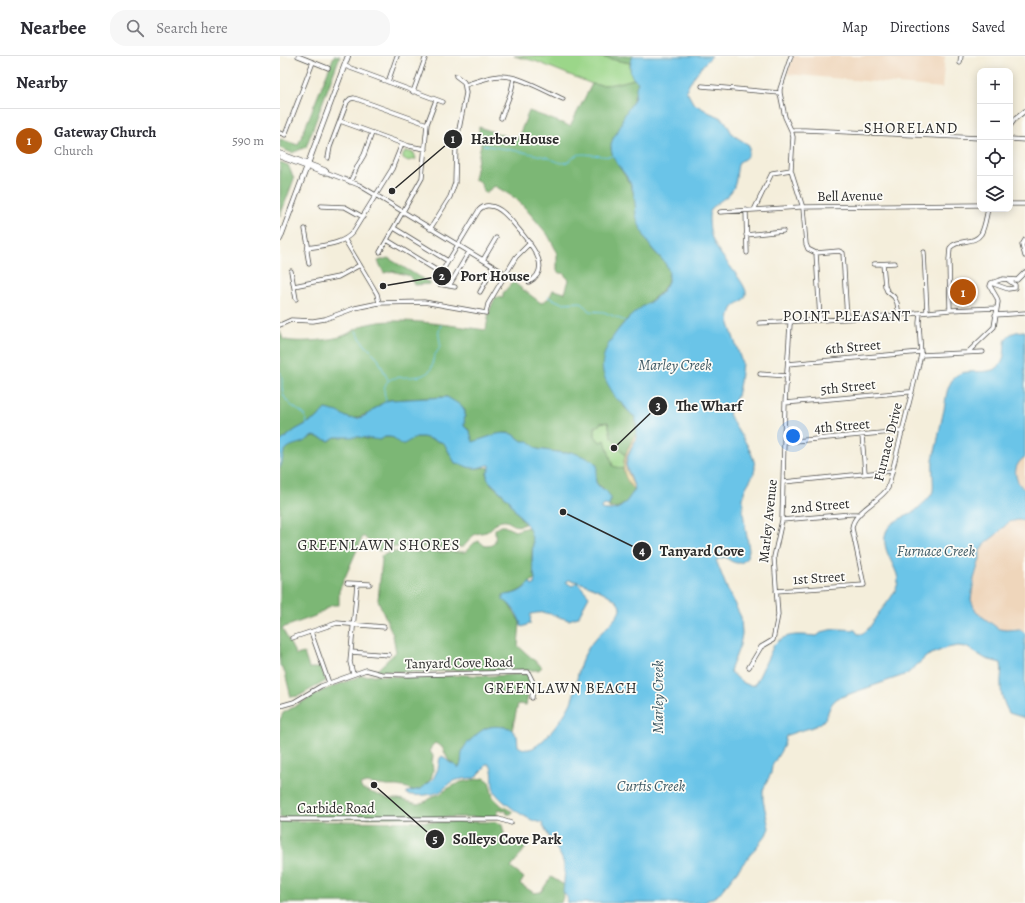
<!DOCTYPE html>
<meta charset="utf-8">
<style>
body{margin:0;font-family:Alegreya,serif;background:#f7f7f7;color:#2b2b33}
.controls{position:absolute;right:12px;top:12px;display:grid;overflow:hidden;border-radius:8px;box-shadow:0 2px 10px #0003}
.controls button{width:36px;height:36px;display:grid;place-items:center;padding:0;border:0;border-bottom:1px solid #e1e1e2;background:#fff;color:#2b2b33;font:20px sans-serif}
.you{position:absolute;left:513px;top:380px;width:14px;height:14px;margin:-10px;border:3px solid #fff;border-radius:50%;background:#1a73e8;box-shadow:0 0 0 6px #1a73e833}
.badge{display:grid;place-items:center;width:26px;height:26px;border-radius:50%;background:#b45309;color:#fff;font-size:13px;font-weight:700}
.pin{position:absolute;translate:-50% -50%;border:2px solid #fff;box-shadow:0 1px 4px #0006}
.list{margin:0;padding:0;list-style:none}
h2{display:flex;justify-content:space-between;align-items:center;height:52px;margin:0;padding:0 16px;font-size:17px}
h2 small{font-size:13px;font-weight:400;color:#7c7c81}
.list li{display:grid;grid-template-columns:26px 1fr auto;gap:12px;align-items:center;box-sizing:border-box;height:64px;padding:0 16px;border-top:1px solid #e1e1e2}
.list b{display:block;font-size:15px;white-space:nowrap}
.list p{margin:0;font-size:13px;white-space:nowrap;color:#7c7c81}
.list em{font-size:13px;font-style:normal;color:#7c7c81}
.icon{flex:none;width:22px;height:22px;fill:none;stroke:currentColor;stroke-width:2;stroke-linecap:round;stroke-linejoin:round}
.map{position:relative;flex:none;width:745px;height:847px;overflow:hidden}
header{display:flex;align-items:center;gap:24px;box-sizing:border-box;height:56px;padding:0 20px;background:#fff;border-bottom:1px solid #e1e1e2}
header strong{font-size:19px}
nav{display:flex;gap:22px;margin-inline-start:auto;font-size:14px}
.search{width:280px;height:36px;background:#f7f7f7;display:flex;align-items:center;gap:10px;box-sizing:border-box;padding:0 14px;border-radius:16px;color:#7c7c81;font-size:15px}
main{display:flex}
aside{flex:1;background:#fff}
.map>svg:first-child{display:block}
.built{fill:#efd6bb}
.green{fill:#9bd689;stroke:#63805a}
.forest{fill:#7cb775;stroke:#547150}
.sand{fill:#eeda9e;stroke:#8c8264}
.water{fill:#6bc4e8;stroke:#4b788a}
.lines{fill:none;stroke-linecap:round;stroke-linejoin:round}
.stream{stroke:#6bc4e8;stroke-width:1}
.minor-casing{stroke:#494845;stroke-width:5}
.major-casing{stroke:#494845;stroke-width:6}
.minor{stroke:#fff;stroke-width:3.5}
.major{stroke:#fff;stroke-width:4.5}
.labels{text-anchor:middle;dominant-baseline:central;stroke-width:3.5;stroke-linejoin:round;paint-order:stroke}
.street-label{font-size:14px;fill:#2b2b2b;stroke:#fdfcf7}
.neighbourhood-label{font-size:15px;letter-spacing:1px;fill:#2b2b2b;stroke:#fdfcf7}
.water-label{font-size:15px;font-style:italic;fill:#3e5964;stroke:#fdfcf7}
.leader{fill:none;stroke:#2b2b2b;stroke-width:1.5}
.callout-dot{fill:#2b2b2b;stroke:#fdfcf7;stroke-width:1.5}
.mark-label{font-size:12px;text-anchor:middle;font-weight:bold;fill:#fff}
.callout-label{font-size:15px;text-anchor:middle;font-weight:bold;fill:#2b2b2b;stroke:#fdfcf7;stroke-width:3.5;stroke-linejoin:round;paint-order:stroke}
</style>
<header>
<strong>Nearbee</strong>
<div class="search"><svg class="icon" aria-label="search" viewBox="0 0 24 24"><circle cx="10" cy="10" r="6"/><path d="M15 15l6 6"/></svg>Search here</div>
<nav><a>Map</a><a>Directions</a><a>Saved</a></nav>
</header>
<main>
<aside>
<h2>Nearby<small></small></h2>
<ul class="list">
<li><span class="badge">1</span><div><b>Gateway Church</b><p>Church</p></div><em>590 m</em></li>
</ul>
</aside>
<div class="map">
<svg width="745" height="847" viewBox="0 0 745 847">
<rect width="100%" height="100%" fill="#fdfcf7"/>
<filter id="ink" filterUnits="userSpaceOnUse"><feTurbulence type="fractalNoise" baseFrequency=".025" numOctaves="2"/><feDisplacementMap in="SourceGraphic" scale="8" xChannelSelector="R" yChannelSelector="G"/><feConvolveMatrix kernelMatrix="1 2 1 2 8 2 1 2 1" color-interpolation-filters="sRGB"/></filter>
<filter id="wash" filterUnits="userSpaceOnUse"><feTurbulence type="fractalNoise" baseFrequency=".012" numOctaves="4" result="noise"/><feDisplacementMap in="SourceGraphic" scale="16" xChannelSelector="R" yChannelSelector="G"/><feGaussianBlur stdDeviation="0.9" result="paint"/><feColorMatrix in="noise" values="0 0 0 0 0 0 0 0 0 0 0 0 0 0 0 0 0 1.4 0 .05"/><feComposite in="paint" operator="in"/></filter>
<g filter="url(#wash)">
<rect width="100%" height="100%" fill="#f4eedb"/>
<path class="built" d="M 513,0 L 665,0 L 662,32 L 507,18 Z
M 745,401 L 745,434 L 739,428 L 735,422 L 736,413 L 741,403 Z
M 738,464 L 745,465 L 745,577 L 744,575 L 735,572 L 726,574 L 719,573 L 696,556 L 691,544 L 694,523 L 700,503 L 700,495 L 704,488 L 716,479 L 729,466 Z"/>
<path class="green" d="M 234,0 L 316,0 L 350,7 L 350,12 L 354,23 C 339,27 326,31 312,28 L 255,5 Z
M 126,95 L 134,97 L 136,103 L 128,105 L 123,102 L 123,99 Z
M 328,366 L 331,380 L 345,399 L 343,413 L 333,411 L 325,385 L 320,386 L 315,380 L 315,370 L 319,367 Z"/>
<path class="forest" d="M 54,0 L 60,0 L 26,91 L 12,97 L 0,92 L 0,83 L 18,89 Z
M 316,0 L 353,0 L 350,7 Z
M 354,23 L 359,26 L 352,47 L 342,65 L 339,74 L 333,82 L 331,93 L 336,106 L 351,129 L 355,143 L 356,158 L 360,170 L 372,193 L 385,207 L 389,215 L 387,227 L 380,237 L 345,265 L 335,278 L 326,296 L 324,303 L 336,343 L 340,344 L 345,352 L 355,361 L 357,378 L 354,380 L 345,399 L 331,380 L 328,366 L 320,367 L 319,370 L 315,370 L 315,380 L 320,386 L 325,384 L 333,410 L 343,413 L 350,429 L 355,433 C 347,445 344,453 329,452 L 330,444 L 322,431 L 318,429 L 316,426 L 315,419 L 317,413 L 292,396 L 284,397 L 257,393 L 249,386 L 242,385 L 233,378 L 228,377 L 217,378 L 193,386 L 189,374 L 184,370 L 185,355 L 184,352 L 167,341 L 163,341 L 110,344 L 99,349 L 90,357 L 73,363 L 66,361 L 56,356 L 45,353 L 37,362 L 15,374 L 0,386 L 0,275 L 3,283 C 13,288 52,284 63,280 C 71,277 79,270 88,268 C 119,260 173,270 206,274 C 208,262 209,252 216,241 L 223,242 L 223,237 L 233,226 L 261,247 L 269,242 L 273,234 L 285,237 L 289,224 L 283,217 L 279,217 L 277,215 L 277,196 L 268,179 L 246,153 L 235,142 L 215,130 L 205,137 L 200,126 L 194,123 L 201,88 L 199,81 L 199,71 L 237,84 L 249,55 L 290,70 L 312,28 C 326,31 339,27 354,23 Z
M 0,106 L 8,109 L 14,123 L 0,160 Z
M 108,202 L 151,228 L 134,229 L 130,220 L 112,215 L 104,217 L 98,205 Z
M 34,380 L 50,385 L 55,381 L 79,380 L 86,383 L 110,381 L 114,382 L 120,388 L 123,388 L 136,381 L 143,381 L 164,387 L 175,407 C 182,407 186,412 194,412 C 200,413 204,410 210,412 L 207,417 L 207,421 L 211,428 L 229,444 L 231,449 L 245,468 C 231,474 232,463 222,465 C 215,466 212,473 206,476 C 203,477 197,477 194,479 C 190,482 187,488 183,491 L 109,491 L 99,495 L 83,480 L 59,535 L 59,549 L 52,549 L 35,560 L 2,572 L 16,599 L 24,597 L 29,612 L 41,612 L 46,625 L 19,640 L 11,641 L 5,617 L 0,609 L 0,412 L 4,396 L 6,394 L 9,390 L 22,386 Z
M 221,470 L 224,470 L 235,475 L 248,471 C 256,481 251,494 252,506 C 253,511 254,517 255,522 C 246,531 237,539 223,539 L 240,566 L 238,590 L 262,611 L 259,614 L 211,615 L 182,614 L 139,616 L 96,615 L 116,596 L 113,579 L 98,544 L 102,504 L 101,500 L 111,496 L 185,496 L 194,487 L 199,485 L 205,490 C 218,490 215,483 215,473 Z
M 248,618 L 251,626 L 246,649 L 238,648 L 232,674 L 230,672 C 213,669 206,669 193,682 C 188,686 183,691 182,697 C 181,704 182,706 179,712 L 169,705 L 162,691 L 155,687 L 151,691 L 150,695 L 153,700 L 152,706 L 153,714 L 151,723 L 141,733 L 131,735 L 128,732 L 117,730 L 107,730 L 86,727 L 80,729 L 82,733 L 109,743 L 119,743 L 138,748 L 147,745 L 153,740 L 161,738 L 167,733 L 181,726 L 204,722 L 209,725 L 213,741 L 222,750 L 233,756 L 231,758 L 227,758 L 226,755 L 219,753 L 216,761 L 210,761 L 0,762 L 0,664 L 3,657 L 42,635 L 80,620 L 95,619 L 139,622 L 183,619 L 211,620 Z
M 0,765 L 215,766 L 222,768 L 225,782 L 246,791 L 231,812 L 244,822 L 240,828 L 254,837 L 261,836 L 271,821 L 284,829 L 284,838 L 281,847 L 0,847 Z"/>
<path class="sand" d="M 357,378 C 355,389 343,401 346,412 C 348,419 352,426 355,433 L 353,432 C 340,418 342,405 350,389 C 352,385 353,381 357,378 Z"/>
<path class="water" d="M 353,0 L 432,0 C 421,10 413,21 406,34 L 413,47 L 430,57 L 438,60 L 445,65 L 453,79 L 469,89 C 470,99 467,102 459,106 C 455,116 458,127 451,136 C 445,144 430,148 429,160 C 429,169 430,179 434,187 C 439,199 468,229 466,238 C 465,246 455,247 452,253 C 450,257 449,264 449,268 L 462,307 L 460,326 L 457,340 L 449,358 C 456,374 474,394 475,411 C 475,420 467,427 464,436 C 460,454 467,476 469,494 C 466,510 456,510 445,501 L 436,504 L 448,535 L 461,561 L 462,578 L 460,589 L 450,615 C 457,621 464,631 475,629 L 494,589 C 505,576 521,579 537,580 C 546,571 563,573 575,574 L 578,578 L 581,578 C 590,574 593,565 598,558 C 605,549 613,541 617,530 C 623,515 599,497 606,476 C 610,465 623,462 632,457 C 637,454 641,449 646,445 C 648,442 652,439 653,435 C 654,429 652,412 653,405 C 653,402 654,399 655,396 C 658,384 660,370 663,358 C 666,347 665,336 671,326 C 680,307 709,323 720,309 C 731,296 714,276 745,275 L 745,401 C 731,410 734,425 745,434 L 745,465 L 738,464 L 729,466 L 716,479 L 704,488 L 700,495 L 700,503 L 694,523 L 691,544 L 696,556 L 719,573 L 726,574 L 740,573 L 745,577 L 745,662 L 729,657 C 724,648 721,639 721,630 C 720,622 723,615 721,607 L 706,603 L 686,591 L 678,590 L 666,592 L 647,600 L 627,618 L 558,642 C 547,649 550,659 542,666 C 534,673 517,674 506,680 L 503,691 L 492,710 L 491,717 L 483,734 L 483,744 L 489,772 L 486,779 L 438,839 L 423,847 L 288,847 L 287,841 L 283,836 C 286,808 286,806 270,783 C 267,778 265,772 262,767 C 258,766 253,765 250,763 C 241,759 217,743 214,734 C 211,726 215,714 209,708 L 206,708 L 204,713 L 195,722 C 188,722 180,723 173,725 C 168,727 165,733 161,735 C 155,739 134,741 127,738 L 127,736 L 141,733 L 153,723 L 158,713 L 160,702 L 162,700 C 165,701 166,704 169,706 C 172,708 176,709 179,712 C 182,707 181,704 182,697 C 183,691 188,686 193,682 C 206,669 213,669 230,672 L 237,680 L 238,690 C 241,692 245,694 249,693 C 262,692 288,656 292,644 C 297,630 297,613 304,600 C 307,594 311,587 316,582 C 321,576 341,560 340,552 C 339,539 299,525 289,524 L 286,526 L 292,530 L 297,526 L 309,540 L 298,561 L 289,564 C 273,560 268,554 251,558 L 250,568 L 242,571 L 241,570 C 241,563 230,546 223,544 L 223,539 C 234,539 243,535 250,526 L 252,530 L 254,529 L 255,523 L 252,506 L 253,486 L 249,472 L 231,449 L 229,444 L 209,425 L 207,421 L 207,417 L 210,412 L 210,409 C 204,409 199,413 193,412 C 186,412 182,407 175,407 L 164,387 L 143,381 L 136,381 L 124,388 L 120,388 L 114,382 L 110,381 L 105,381 L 100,384 L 79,381 L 55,381 L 49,385 L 34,380 C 30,381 27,384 23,386 C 16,389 7,389 4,397 C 2,402 3,407 0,412 L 0,386 L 15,374 L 37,362 L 45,353 C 49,354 54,355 58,356 C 62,358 65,361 69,362 C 87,366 95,348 110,344 L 167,341 L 182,350 L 185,355 L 184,370 L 190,376 L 193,386 L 217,378 L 223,377 L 233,378 L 242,385 L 249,385 L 257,393 L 284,397 L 292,396 L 312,404 L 317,409 C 318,415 314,420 316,426 C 319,435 334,432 329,450 L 324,449 L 321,453 C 341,457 345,448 355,433 L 346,409 L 348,400 L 356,383 L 357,368 L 355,361 C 347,356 343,345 336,343 C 332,334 325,326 323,316 C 318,292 345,263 362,251 C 372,245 384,237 388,225 C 393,208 376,200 368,187 C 364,179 358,169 356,159 C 355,149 355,139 351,129 C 346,115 330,106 331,89 C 332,82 336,79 339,73 C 341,70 341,65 343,62 C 346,55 351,50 354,43 C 356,37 355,32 358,26 C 348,21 349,9 353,0 Z"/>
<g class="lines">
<path class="stream" d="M 203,89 C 224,93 246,96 266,101 C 272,103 278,107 284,107 C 292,106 292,98 303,98 C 310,98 328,102 333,100
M 268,241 L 282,247 L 301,246 L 309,255 L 324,256 L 345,265
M 76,275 L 84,288 L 97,301 L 108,324
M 0,316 C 3,321 2,326 2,331 C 3,347 14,351 25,359 L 27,368
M 106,345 C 105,340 103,334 105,330 C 110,313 140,329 151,313 C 153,309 152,305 154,301 C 155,297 159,295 160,290 C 161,282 156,279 161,269"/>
</g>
</g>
<g filter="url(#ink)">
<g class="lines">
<g class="minor-casing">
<path id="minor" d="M 18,0 L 48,12
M 511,0 L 500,33 L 500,37 L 505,61 L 511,74 L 513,81 L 511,114 L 523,152 L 526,188 L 528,193 L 536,197
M 680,7 L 681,0
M 65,10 L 163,46
M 108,26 L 117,0
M 185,29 C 196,26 207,21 219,20 C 239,19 265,35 283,43
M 422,30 L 500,37
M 133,36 L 146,0
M 221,62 L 231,36 L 234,22
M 60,65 L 129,90 L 145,93
M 730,70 L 735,63 L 745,55
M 511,74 L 525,74 L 700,82
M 0,77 L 5,79 L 33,6
M 730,83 L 745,84
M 0,97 L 45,114 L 48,117 L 79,129 L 226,218
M 0,101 L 43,117 L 48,117
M 48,102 L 50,91 L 67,46 L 70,43 L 74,42 L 147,68
M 70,126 L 78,109 L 84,99 L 92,77
M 730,148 L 745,148
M 41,150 L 65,151 L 83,161
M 466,154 L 467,197
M 474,154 L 492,117 L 511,114
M 440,156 L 520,151 L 700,149
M 114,172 L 168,205
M 25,173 L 28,189 L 27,196 L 29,208
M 150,173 L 170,141 L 175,127 L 176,89 L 186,37 L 184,26 L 176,20
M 466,179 L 503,175
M 65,184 L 93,231 L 97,238 L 99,247
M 107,184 L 161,217 L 199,154 C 202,151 205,149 210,150 C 222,151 232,166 240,175 C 251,189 273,213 249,226
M 745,184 L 742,189 L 745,200
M 28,192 C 44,189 62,189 73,176 L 112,113 L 122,88
M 100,196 L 142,122 L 147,68 L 156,44
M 644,196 L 647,256
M 536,197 L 559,195 L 563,197 L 567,263
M 536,197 L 540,263
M 203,204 L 216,182
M 594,208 L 615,207
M 603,208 L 605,230 L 607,235 L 614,241 L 617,247 L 619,259
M 11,215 L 16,243
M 711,227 L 728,233 L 735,232 L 735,229 L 728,224
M 159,228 L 175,231
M 14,230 L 58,221 L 80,209
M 169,230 L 189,196
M 200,236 L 214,211
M 670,254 L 669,204 L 670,192 C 678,182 694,189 701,178 C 705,171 706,161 708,153
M 715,259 L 745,257
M 479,267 L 584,262 L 670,254 L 717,252
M 0,269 L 11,264 L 33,265 L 45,263 L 75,252 L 99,247 L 144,246 L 206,257 L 208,248 L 236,201 L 250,187
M 688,296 L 714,271 L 718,246 L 717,242 L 710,230 L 711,227 L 723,223 L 737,224 L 745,216
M 641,299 L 703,296
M 508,308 L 641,296
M 480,318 L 507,320
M 505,347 L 628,336 L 632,336
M 582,379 L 585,417
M 504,386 L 623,375
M 504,426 L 612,415
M 502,464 L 571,458 L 577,458 L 578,460
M 67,527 L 90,528
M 496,535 L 584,529 L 572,472 C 573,456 600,445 608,432 L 641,299 L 639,267 L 640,257
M 31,576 L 49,627
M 12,582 L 57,567 L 104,571
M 71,596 L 109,599
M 469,611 L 481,591 L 493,584 L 498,559 L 494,501 L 502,464 L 505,347 L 510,268 L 513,264
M 73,618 L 70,606 L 77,528
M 0,650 L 14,646 L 41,630 L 86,614 L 101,618 L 127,619 L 248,616 L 253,626 L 252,642
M 0,763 L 219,763 L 231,767"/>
</g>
<g class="major-casing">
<path id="major" d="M 0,183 L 68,0"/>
</g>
<use href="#minor" class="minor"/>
<use href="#major" class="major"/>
</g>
</g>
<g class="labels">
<g class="street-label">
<text transform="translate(570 140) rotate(-1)">Bell Avenue</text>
<text transform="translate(573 291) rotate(-5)">6th Street</text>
<text transform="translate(568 331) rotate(-6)">5th Street</text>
<text transform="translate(562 370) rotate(-5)">4th Street</text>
<text transform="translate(608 386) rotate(-76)">Furnace Drive</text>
<text transform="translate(540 450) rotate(-5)">2nd Street</text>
<text transform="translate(488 465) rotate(-84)">Marley Avenue</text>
<text transform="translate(539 522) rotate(-4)">1st Street</text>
<text transform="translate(179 607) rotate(-1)">Tanyard Cove Road</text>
<text x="56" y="752">Carbide Road</text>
</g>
<g class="neighbourhood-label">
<text x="631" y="72">SHORELAND</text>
<text x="567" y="260">POINT PLEASANT</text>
<text x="99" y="489">GREENLAWN SHORES</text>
<text x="281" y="632">GREENLAWN BEACH</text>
</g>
<g class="water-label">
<text x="395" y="309">Marley Creek</text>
<text x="656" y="495">Furnace Creek</text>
<text transform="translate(378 641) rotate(-90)">Marley Creek</text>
<text x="371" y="730">Curtis Creek</text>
</g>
</g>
<path class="leader" d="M112 135L173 83M103 230L162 220M334 392L378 350M283 456L362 495M94 729L155 783"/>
<g class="callout-dot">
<circle cx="112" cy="135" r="4"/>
<circle cx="103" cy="230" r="4"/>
<circle cx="334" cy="392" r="4"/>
<circle cx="283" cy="456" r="4"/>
<circle cx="94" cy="729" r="4"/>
<circle cx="173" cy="83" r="10"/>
<circle cx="162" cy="220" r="10"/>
<circle cx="378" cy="350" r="10"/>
<circle cx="362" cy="495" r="10"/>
<circle cx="155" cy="783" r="10"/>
</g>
<g class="mark-label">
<text x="173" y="87">1</text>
<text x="162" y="224">2</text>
<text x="378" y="354">3</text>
<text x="362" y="499">4</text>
<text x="155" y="787">5</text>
</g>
<g class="callout-label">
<text x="235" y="88">Harbor House</text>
<text x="215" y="225">Port House</text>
<text x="429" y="355">The Wharf</text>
<text x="422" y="500">Tanyard Cove</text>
<text x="227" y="788">Solleys Cove Park</text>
</g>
</svg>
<div class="controls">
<button>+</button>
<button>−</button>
<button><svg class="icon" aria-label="locate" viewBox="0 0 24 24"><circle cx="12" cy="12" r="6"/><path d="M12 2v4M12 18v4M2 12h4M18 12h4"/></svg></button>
<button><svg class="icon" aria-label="layers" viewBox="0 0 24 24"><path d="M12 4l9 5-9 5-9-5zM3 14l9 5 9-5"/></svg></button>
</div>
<div class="you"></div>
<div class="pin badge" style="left:683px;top:236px">1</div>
</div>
</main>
